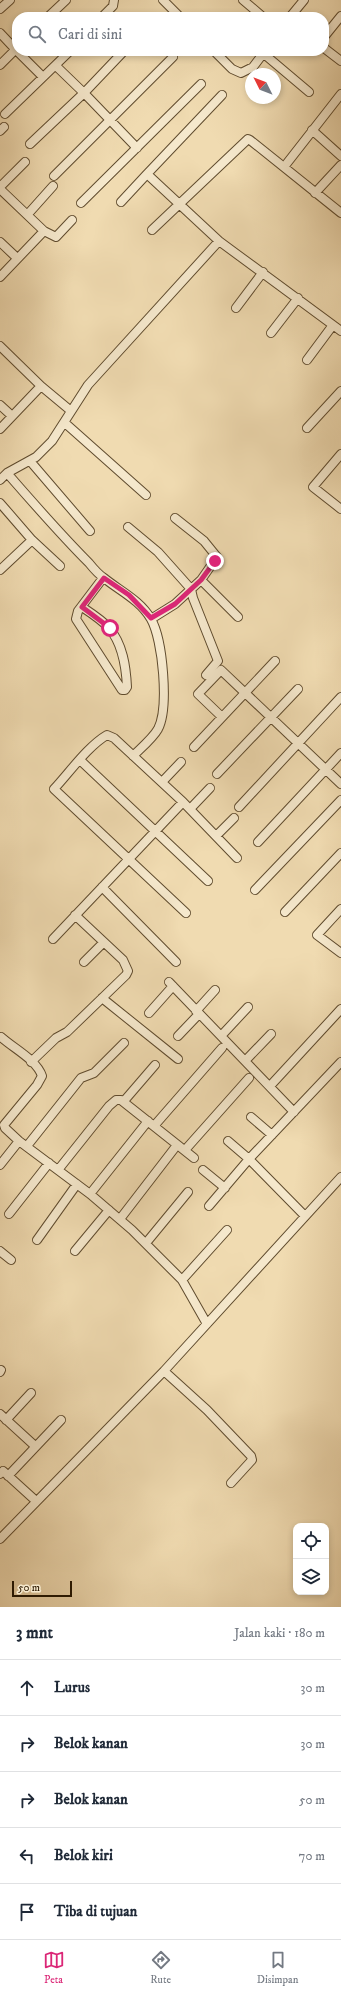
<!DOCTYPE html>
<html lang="id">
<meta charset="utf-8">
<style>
body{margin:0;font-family:"IM FELL DW Pica",serif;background:#f6f6f7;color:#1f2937}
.controls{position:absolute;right:12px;bottom:12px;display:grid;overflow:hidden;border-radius:8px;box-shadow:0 2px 6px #0003}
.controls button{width:36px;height:36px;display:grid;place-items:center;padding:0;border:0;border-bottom:1px solid #e0e1e3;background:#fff;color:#1f2937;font:20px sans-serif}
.compass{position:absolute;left:245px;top:68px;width:36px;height:36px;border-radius:50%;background:#fff;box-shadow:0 2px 6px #0003;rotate:312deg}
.scale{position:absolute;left:12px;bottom:10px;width:60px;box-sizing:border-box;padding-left:4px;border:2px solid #2f1b02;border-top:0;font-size:11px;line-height:14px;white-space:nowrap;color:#2f1b02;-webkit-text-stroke:3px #f5e8cc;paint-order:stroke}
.stop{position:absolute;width:12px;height:12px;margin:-9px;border:3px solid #db2777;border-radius:50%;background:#fff}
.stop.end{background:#db2777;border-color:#fff;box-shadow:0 1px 4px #0008}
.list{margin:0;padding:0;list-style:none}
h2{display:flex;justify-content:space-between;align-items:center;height:52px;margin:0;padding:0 16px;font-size:17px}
h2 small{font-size:13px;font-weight:400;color:#747a83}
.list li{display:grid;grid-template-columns:26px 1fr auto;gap:12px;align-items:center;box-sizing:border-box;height:56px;padding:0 16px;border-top:1px solid #e0e1e3}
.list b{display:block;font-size:15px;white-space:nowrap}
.list em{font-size:13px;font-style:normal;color:#747a83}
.icon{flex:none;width:22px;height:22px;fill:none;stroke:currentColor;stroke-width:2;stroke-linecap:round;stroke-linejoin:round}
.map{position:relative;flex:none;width:341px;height:1607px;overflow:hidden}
.search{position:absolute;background:#fff;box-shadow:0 2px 6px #0003;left:12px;right:12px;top:12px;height:44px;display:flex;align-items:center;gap:10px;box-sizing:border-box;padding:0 14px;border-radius:16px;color:#747a83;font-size:15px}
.sheet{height:332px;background:#fff}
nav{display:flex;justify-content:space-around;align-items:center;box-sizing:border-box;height:56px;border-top:1px solid #e0e1e3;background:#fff;font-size:11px;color:#747a83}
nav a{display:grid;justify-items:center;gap:2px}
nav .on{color:#db2777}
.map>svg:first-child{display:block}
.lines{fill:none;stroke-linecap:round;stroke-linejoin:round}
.minor-casing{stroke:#5f4b2e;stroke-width:10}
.minor{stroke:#f5e8cc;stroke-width:8}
.route{stroke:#db2777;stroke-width:5}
</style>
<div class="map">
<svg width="341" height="1607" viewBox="0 0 341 1607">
<rect width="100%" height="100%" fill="#f0dbb1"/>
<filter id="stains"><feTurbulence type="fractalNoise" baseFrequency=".005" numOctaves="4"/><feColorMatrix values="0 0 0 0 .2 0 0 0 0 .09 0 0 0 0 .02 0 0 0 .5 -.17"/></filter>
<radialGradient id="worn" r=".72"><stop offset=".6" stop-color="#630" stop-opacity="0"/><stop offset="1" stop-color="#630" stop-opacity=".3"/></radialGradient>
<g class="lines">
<g class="minor-casing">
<path id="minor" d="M 163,0 L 180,17
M 243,0 L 263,17
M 0,9 L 10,0
M 48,17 L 66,0
M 102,17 L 113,6 L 114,0
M 290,17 L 304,0
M 0,33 L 17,51
M 324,37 L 341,16
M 324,48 L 341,61
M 17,51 L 43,77
M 214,51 L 232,69 L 241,73 L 253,67 L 265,51
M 264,54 L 309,92
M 0,65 L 17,48
M 56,66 L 84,93 L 137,148
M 5,114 L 70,51
M 312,130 L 341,156
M 0,131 L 4,127
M 30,144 L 84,93 L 124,51
M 284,167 L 341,94
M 147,174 L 222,95
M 54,176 L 173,57
M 0,187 L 25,162
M 0,189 L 44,231
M 315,193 L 341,165
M 121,202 L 147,174 L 219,241
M 81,203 L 201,84
M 28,214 L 53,186
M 152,230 L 248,139 L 250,140 L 341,213
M 0,242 L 17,258
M 0,277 L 44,231 L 56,237 L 72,220
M 236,308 L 263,272
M 271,333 L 298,298
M 0,346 L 41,386 L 0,429
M 307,360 L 333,325
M 41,386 L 71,411
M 0,405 L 12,416
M 65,423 L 146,495
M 307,428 L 341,391
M 341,454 L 313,487 L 341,509
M 30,461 L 90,531
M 7,473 C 34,504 60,534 89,563 C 93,568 98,574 104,578 C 120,591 140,600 151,619 C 163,640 169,708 158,729 C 153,738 141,748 133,756
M 0,480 L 7,473 L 36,457 L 52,441 L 88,385 L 219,241 L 341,331
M 0,503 L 32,540 L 60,566
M 128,527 L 158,552 L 191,589 L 193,598 L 218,661 L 206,675
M 0,570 L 32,540
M 201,580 L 238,617
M 82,607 C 91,613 102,620 109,628 C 123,644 126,667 127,687 L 125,690 L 122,690 L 76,619 L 78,611 L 103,578
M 151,619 L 175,604 L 201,580 L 217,557 L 204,541 L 175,518
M 222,717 L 198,694 L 221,670 L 341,784
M 194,747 L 275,661
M 80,760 L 208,881
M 217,774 L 298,689
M 162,782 L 181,762
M 239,807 L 341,697
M 190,809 L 210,788
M 216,836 L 234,818
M 258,842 L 341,753
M 102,887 L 176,962
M 255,890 L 341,800
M 341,909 L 317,935 L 341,953
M 285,912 L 341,853
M 186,913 L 54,789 C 69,773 88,746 107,735 L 114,738 L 183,802 L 237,858
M 53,939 L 183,802
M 84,962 L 103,943
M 169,982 L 294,1112
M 102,998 L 178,1059
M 196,1011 L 215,990
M 149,1013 L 173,986
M 178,1036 L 199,1014
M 221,1036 L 248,1007
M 1,1037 C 13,1048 37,1060 42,1076 L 37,1085 L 4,1125 L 5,1128 L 19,1141 L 90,1194 L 132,1230 L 182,1280 L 207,1324
M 245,1061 L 271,1034
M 31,1062 L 56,1038 L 67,1032 L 126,975 L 128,971 L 123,960 L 75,915
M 270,1086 L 341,1009
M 124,1101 L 155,1065
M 251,1117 L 272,1135
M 154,1126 L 222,1048
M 228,1141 L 249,1159 L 305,1216
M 27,1146 L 81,1078 L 94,1073 L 124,1043
M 185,1150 L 249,1078
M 0,1165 L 19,1141
M 58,1170 L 109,1106 L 116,1100 L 121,1100 L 194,1158
M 203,1170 L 225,1188
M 90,1194 L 148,1121
M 209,1206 L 249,1159 L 341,1062
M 9,1214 L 49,1163
M 120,1219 L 177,1145
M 37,1240 L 77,1184
M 146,1243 L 188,1192
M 0,1251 L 11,1260
M 75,1251 L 109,1210
M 182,1280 L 227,1230
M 164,1371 L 207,1410 L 251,1456 L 252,1460 L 231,1483
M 0,1372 L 1,1370
M 0,1414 L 35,1446
M 6,1420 L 31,1393
M 0,1474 L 3,1471 L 36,1501
M 8,1476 L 61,1420
M 0,1539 L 164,1371 L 341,1177"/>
</g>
<use href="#minor" class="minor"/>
</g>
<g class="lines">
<path class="route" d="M 110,628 L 82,607 L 104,578 L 129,595 L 151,618 L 175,604 L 201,580 L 215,561"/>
</g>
<rect width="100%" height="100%" filter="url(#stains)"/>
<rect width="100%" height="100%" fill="url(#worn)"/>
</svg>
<div class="controls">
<button><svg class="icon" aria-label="locate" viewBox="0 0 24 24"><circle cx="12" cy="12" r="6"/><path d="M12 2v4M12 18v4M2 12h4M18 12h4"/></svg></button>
<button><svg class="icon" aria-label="layers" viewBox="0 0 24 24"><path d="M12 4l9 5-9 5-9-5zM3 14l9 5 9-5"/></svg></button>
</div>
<svg class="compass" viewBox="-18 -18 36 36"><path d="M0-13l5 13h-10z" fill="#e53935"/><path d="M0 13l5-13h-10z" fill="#747a83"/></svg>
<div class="scale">50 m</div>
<div class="stop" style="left:110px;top:628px"></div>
<div class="stop end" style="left:215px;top:561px"></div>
<div class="search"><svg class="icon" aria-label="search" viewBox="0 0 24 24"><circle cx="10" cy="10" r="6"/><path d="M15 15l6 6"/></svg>Cari di sini</div>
</div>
<section class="sheet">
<h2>3 mnt<small>Jalan kaki · 180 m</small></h2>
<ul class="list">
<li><svg class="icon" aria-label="ahead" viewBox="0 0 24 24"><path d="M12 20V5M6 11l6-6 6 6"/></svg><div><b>Lurus</b></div><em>30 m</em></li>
<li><svg class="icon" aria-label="right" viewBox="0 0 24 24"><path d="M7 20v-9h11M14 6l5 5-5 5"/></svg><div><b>Belok kanan</b></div><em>30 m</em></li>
<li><svg class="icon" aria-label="right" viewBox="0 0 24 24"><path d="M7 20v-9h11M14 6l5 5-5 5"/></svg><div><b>Belok kanan</b></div><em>50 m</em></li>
<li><svg class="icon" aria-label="left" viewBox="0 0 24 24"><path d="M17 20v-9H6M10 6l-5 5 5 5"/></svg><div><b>Belok kiri</b></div><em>70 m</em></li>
<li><svg class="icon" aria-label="arrive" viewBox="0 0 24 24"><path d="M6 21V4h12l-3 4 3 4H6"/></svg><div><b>Tiba di tujuan</b></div></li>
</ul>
</section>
<nav>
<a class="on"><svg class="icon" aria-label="map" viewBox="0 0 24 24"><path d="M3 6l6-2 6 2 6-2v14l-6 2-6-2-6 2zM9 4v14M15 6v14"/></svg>Peta</a>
<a><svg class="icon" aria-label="directions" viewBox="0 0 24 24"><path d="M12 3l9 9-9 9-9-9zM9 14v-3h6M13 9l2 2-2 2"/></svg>Rute</a>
<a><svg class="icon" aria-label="saved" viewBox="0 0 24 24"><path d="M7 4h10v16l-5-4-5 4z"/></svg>Disimpan</a>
</nav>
